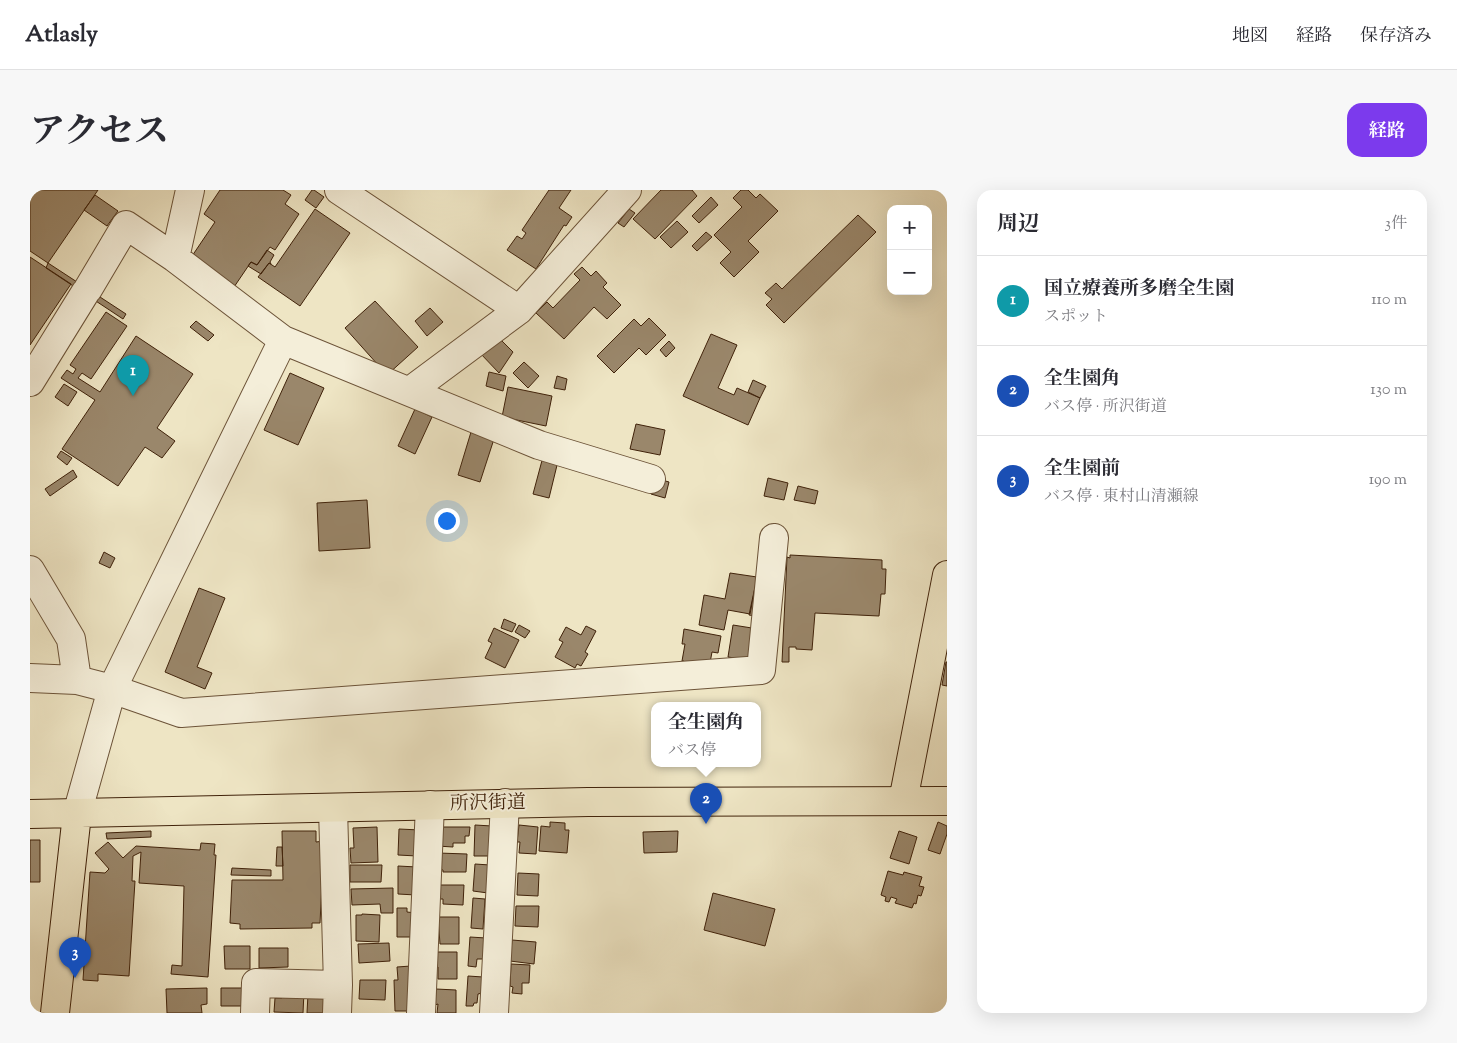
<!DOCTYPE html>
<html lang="ja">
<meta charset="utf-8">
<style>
body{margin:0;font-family:"Sorts Mill Goudy","Noto Serif JP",serif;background:#f7f7f7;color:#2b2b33}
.controls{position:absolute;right:15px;top:15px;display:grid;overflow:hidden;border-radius:10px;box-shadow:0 5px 20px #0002}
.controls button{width:45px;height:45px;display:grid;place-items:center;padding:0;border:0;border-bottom:1px solid #e1e1e2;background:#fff;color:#2b2b33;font:25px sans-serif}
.you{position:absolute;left:416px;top:330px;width:18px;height:18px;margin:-12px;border:4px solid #fff;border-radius:50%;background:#1a73e8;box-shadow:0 0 0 8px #1a73e833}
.badge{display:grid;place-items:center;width:32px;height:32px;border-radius:50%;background:#7c3aed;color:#fff;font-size:16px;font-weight:700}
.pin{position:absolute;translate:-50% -41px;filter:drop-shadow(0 1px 2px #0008)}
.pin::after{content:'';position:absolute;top:26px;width:18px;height:15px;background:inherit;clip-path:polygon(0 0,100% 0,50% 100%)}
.popup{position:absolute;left:621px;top:512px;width:110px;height:65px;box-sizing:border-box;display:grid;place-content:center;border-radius:10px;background:#fff;filter:drop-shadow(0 1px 4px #0005);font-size:16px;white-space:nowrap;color:#7c7c81}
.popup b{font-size:19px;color:#2b2b33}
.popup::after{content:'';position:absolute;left:50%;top:100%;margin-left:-10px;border:10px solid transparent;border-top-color:#fff}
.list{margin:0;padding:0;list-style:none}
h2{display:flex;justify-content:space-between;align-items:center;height:65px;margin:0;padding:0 20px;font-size:21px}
h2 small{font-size:16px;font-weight:400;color:#7c7c81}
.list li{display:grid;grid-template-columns:32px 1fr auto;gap:15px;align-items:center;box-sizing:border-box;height:90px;padding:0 20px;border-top:1px solid #e1e1e2}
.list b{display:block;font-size:19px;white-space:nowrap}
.list p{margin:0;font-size:16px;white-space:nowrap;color:#7c7c81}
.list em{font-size:16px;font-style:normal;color:#7c7c81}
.map{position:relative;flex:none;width:917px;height:823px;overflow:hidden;border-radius:15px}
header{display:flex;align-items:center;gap:30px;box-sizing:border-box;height:70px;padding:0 25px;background:#fff;border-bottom:1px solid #e1e1e2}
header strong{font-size:24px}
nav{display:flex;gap:28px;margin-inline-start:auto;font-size:18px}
.intro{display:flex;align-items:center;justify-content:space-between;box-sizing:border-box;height:120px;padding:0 30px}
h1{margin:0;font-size:35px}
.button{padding:12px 22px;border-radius:15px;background:#7c3aed;color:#fff;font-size:18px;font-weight:700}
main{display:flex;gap:30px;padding:0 30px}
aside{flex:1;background:#fff;border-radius:15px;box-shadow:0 5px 20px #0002}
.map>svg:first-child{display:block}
.building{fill:#9a876b;stroke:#40220a}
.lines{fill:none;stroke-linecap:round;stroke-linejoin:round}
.minor-casing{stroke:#6c5338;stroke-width:30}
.major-casing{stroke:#40220a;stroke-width:30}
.minor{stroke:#f4eed9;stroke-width:28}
.major{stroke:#eee5c4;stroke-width:28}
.labels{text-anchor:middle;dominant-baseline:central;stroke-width:4;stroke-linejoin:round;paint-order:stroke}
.street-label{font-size:19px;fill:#40220a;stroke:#f4eed9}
</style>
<header>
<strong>Atlasly</strong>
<nav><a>地図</a><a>経路</a><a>保存済み</a></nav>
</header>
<div class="intro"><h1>アクセス</h1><a class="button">経路</a></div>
<main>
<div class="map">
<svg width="917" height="823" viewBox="0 0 917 823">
<rect width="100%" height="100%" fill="#eee5c4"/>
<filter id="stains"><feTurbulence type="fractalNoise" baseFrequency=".004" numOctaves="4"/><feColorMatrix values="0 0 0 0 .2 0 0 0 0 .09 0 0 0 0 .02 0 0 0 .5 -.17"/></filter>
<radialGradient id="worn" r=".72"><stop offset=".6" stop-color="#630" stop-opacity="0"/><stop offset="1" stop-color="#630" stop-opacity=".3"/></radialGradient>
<path class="building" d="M 0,0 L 68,0 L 18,73 L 0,61 Z
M 190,0 L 253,0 L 261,5 L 255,14 L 269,24 L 245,60 L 240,57 L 227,75 L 221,72 L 202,100 L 158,72 L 185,32 L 174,24 Z
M 282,0 L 284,0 L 294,7 L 286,18 L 275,10 Z
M 519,0 L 541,0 L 529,18 L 542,27 L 536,36 L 534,35 L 506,79 L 477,60 L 487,46 L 492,49 L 496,43 L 492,40 Z
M 631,0 L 662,0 L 667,6 L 625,49 L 603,29 Z
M 711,0 L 718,0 L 726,8 L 730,4 L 748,21 L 718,51 L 729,62 L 704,87 L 690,73 L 701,62 L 684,45 L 712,17 L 703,8 Z
M 65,5 L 88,21 L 77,36 L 54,20 Z
M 681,7 L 688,15 L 669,33 L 662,26 Z
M 285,19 L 320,43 L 270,116 L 228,87 L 239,73 L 245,77 Z
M 599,19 L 605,23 L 594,37 L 588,33 Z
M 828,25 L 846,42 L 754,133 L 736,115 L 742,109 L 735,103 L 746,93 L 752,99 Z
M 647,31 L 658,42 L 641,58 L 630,47 Z
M 676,42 L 682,47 L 667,61 L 662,56 Z
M 237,60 L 244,65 L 240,72 L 241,74 L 239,73 L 231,84 L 218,76 L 221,72 L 227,75 Z
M 0,67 L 41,94 L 0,155 Z
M 18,73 L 96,124 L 93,129 L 16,78 Z
M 552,77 L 561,86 L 566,81 L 577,93 L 573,97 L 591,115 L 577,129 L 564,117 L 534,149 L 506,123 L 517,112 L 523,118 L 550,90 L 544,84 Z
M 345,111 L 388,157 L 357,185 L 315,138 Z
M 400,118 L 413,132 L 397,146 L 385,131 Z
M 76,122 L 97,136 L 61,189 L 52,183 L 48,188 L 70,202 L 106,146 L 163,184 L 127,238 L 145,251 L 132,268 L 115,257 L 88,296 L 32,259 L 65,210 L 31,188 L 37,180 L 43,184 L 46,179 L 40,175 Z
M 619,128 L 636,145 L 616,165 L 609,158 L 584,183 L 567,166 L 604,129 L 611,136 Z
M 166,131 L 184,145 L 178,151 L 160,137 Z
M 681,144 L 707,155 L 688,198 L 704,205 L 707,198 L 730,208 L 718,235 L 653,206 Z
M 470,149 L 483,162 L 469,183 L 450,163 Z
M 639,151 L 645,158 L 636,167 L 630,160 Z
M 494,172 L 509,186 L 498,198 L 483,183 Z
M 459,182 L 476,186 L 473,201 L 456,196 Z
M 260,183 L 294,198 L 268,255 L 234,240 Z
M 527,186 L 537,189 L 535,200 L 524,198 Z
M 723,190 L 736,196 L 730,208 L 718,202 Z
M 34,194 L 47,202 L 38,216 L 25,207 Z
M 478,197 L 522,206 L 516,236 L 472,227 Z
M 385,219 L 402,227 L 385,264 L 368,256 Z
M 606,234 L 635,240 L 630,265 L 600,259 Z
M 441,242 L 464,249 L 450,292 L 428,285 Z
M 31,261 L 42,268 L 37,275 L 27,267 Z
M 514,263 L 529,267 L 519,308 L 503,304 Z
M 43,280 L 47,287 L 20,306 L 15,299 Z
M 625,288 L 639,292 L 635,308 L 621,304 Z
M 738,288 L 758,293 L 754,310 L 734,306 Z
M 768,296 L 788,301 L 785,314 L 764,310 Z
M 337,310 L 340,358 L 289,361 L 287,313 Z
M 74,362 L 85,368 L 80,378 L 69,373 Z
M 760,365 L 852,370 L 852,379 L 856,379 L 855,404 L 851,404 L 849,426 L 785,423 L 782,460 L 766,459 L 766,457 L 759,457 L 759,472 L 752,472 L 757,367 L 760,368 Z
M 700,383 L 727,387 L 720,424 L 698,420 L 694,440 L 669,435 L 674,405 L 695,409 Z
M 725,397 L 730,398 L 726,426 L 719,425 Z
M 169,398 L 195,408 L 167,477 L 182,483 L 175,499 L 135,482 Z
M 474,429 L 486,434 L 482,442 L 471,438 Z
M 489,435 L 500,441 L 495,448 L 485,442 Z
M 703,435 L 728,439 L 723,471 L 698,467 Z
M 556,436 L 566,441 L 555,462 L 558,464 L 551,476 L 547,474 L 545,478 L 525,467 L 533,452 L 529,450 L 536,437 L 551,445 Z
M 464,438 L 489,450 L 475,478 L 455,468 L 462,453 L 458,451 Z
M 654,439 L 691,446 L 688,463 L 682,462 L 680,473 L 653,477 L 654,471 L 652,471 L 655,454 L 652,454 Z
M 916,472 L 917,472 L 917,496 L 912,495 Z
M 520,632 L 535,633 L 535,640 L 539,640 L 537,663 L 509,661 L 511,636 L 520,637 Z
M 908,632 L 917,636 L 917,644 L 910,664 L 898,660 Z
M 445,635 L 462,636 L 460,666 L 444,666 Z
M 489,635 L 508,637 L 506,664 L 489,663 L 490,652 L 487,652 Z
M 347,637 L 348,672 L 321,673 L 320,658 L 324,658 L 323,638 Z
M 413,637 L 440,637 L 439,646 L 435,646 L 435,653 L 423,653 L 423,657 L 407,656 L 408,642 Z
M 369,639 L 390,640 L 387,666 L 368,665 Z
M 121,641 L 121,647 L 77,649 L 76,643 Z
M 252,641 L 286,641 L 286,652 L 294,651 L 290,733 L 282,733 L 282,738 L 210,739 L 210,734 L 200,733 L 202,690 L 253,690 Z
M 648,641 L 647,662 L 614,663 L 613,642 Z
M 869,641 L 887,647 L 879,674 L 860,668 Z
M 0,650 L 10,650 L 10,692 L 0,692 Z
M 78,652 L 93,668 L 106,656 L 170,660 L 171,653 L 185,654 L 184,665 L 186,665 L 178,787 L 141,784 L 142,775 L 152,776 L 154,696 L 109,693 L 111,662 L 103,666 L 102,691 L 105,691 L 99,786 L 68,784 L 68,791 L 53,790 L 60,682 L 75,683 L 79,679 L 65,663 Z
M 247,657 L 252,657 L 253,676 L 246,676 Z
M 408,663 L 437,664 L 436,682 L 413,682 L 413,680 L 408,679 Z
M 445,674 L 460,675 L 458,703 L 443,701 Z
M 320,675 L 352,675 L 351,692 L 320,692 Z
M 368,676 L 387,677 L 386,705 L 368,704 Z
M 202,678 L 241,680 L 241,686 L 201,685 Z
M 858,681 L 873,685 L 874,682 L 892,687 L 889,696 L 894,697 L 891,706 L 888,705 L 886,714 L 884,713 L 882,718 L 865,713 L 867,709 L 861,707 L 859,712 L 855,711 L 856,707 L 851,705 Z
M 488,683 L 509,684 L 508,706 L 487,705 Z
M 408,695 L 434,695 L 433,715 L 413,714 L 413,709 L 406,709 Z
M 363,698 L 363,723 L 351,723 L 350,714 L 322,715 L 321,699 Z
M 683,703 L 745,719 L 735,756 L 674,740 Z
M 443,708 L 455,709 L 453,739 L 441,738 Z
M 486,716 L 509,716 L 508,737 L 485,736 Z
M 367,718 L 377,718 L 377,722 L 386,723 L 386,747 L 367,747 Z
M 332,724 L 350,725 L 349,752 L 326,751 L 326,725 L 332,725 Z
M 408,727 L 429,727 L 429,754 L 410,754 Z
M 440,747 L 456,748 L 455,769 L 447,769 L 446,777 L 438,776 Z
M 482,750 L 506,752 L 504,774 L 480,771 Z
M 359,753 L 360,771 L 329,773 L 328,754 Z
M 194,756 L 220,756 L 220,779 L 195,779 Z
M 229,758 L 258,758 L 258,777 L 229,778 Z
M 406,762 L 427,762 L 427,789 L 408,789 L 408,777 L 406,777 Z
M 481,774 L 500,775 L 499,793 L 492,793 L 492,804 L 482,803 L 483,797 L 480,796 Z
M 381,776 L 381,821 L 365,821 L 364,790 L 368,790 L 367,777 Z
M 438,786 L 453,787 L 452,803 L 448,804 L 447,813 L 444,813 L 443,816 L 436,816 Z
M 330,790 L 356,790 L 355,810 L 329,809 Z
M 177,798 L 177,814 L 171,815 L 172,823 L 137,823 L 136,799 Z
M 191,798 L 224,798 L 224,816 L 191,816 Z
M 406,799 L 426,800 L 426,823 L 407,823 L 408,814 L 405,815 Z
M 253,802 L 274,802 L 273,823 L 244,822 L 245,808 L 252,808 Z
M 278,804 L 294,804 L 303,823 L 277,823 Z"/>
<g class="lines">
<g class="minor-casing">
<path id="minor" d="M 160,0 L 145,68 L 253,150 L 509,255 L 621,289
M 309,0 L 489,120
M 58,99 L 96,35 L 145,68
M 0,192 L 55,103
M 380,201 L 489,120 L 597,0
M 0,380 L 41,449 L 47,490
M 0,488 L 47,490 L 82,499 L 151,523 L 731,480 L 744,348
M 303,618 L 308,795 L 307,823
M 47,624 L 82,499 L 253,150
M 225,823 L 226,793 L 308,795
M 391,823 L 400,615
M 464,823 L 475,613"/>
</g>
<g class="major-casing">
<path id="major" d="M 873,611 L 917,385
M 0,624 L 558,612 L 917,611
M 25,823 L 47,624"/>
</g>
<use href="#minor" class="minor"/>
<use href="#major" class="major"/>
</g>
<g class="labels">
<g class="street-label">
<text transform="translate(458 614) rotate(-1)">所沢街道</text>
</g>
</g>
<rect width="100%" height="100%" filter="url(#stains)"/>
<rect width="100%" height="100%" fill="url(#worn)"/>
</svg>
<div class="controls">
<button>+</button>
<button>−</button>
</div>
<div class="you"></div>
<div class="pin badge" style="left:103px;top:206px;background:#0f9aa8">1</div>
<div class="pin badge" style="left:676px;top:634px;background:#1a4fb4">2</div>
<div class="popup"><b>全生園角</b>バス停</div>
<div class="pin badge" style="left:45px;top:788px;background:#1a4fb4">3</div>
</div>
<aside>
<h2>周辺<small>3件</small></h2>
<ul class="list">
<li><span class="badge" style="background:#0f9aa8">1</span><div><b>国立療養所多磨全生園</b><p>スポット</p></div><em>110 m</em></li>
<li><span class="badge" style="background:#1a4fb4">2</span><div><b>全生園角</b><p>バス停 · 所沢街道</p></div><em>130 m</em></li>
<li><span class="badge" style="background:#1a4fb4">3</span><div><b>全生園前</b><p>バス停 · 東村山清瀬線</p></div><em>190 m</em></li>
</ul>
</aside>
</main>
